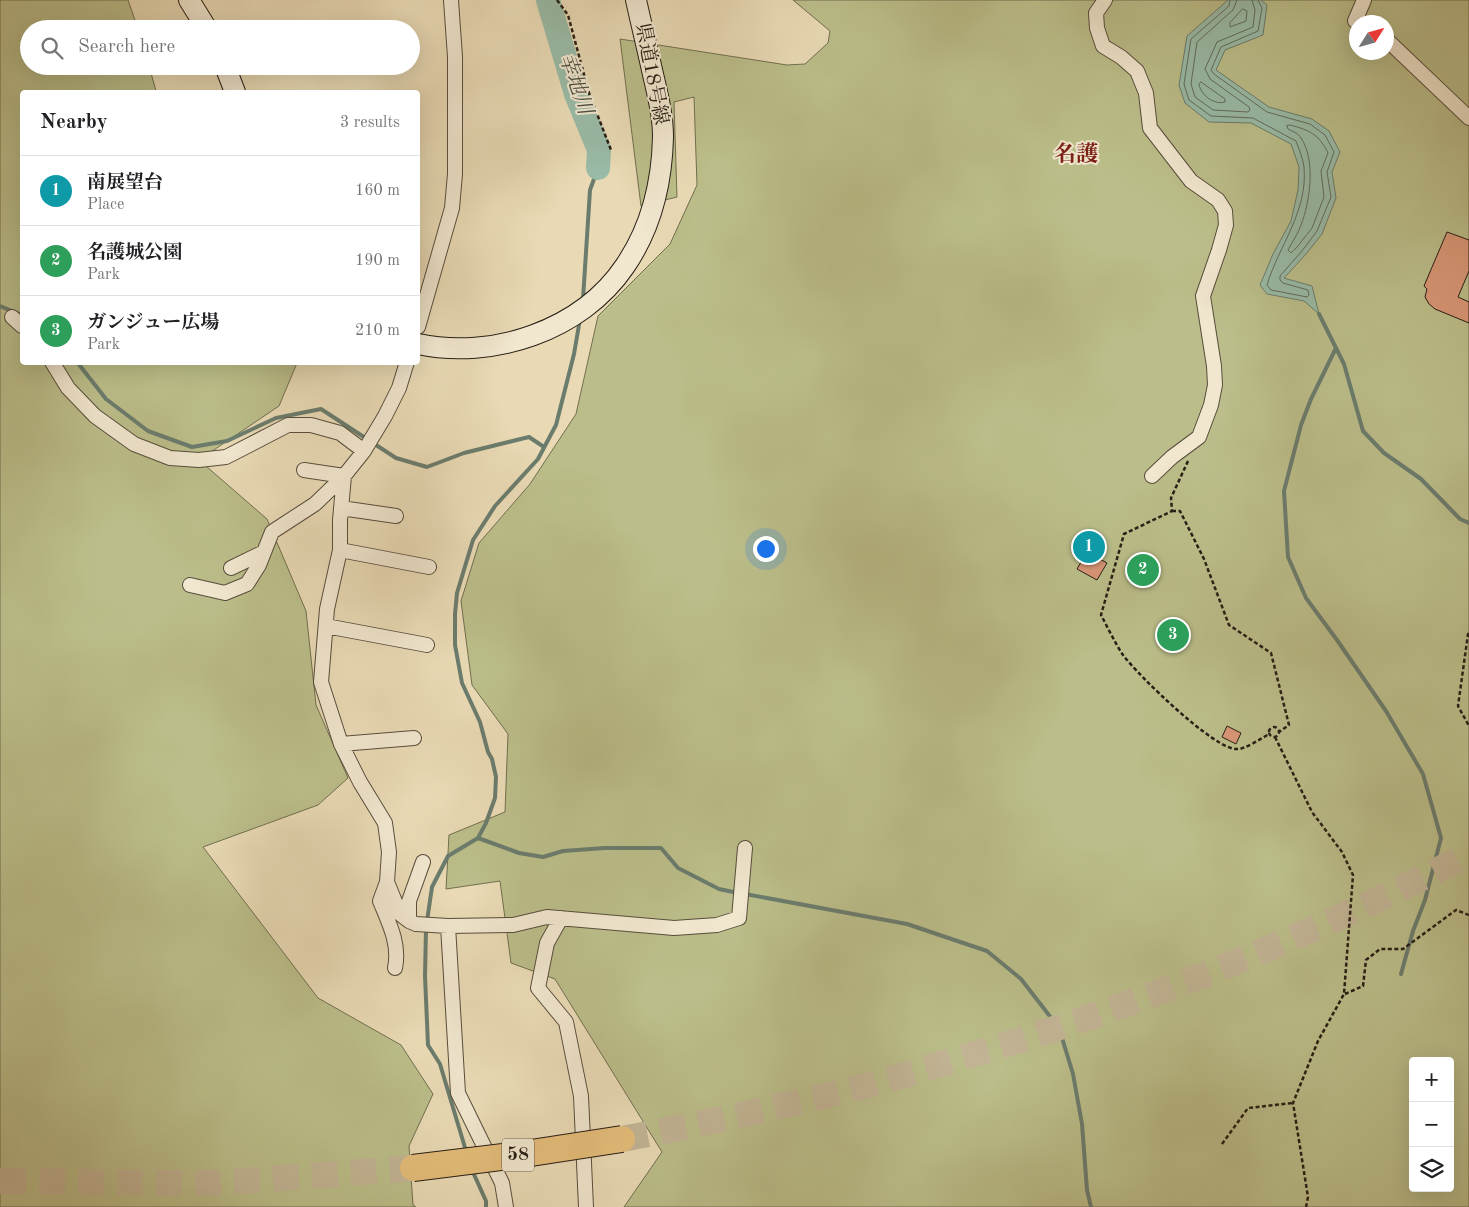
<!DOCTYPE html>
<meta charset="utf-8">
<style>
body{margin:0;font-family:"Old Standard TT","Noto Serif JP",serif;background:#f6f6f6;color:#202124}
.controls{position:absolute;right:15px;bottom:15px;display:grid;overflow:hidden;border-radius:5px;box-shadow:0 5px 20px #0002}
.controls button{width:45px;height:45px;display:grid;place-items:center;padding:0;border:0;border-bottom:1px solid #e0e0e0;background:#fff;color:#202124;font:25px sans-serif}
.compass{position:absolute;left:1349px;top:15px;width:45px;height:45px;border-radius:50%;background:#fff;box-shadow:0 5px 20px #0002;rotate:53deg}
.you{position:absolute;left:765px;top:548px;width:18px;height:18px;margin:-12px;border:4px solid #fff;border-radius:50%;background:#1a73e8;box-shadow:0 0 0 8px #1a73e833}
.badge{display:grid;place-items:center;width:32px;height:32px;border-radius:50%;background:#8f2418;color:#fff;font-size:16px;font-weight:700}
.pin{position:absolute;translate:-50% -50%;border:2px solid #fff;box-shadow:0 1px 5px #0006}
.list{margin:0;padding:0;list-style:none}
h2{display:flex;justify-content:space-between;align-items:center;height:65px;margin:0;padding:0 20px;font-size:21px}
h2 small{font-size:16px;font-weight:400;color:#757577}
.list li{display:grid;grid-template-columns:32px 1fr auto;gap:15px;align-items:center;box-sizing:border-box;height:70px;padding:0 20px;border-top:1px solid #e0e0e0}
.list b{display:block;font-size:19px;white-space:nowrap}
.list p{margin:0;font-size:16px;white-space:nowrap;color:#757577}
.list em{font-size:16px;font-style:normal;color:#757577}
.icon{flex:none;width:28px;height:28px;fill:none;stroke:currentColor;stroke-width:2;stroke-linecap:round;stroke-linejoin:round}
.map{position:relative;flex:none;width:1469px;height:1207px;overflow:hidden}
.search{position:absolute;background:#fff;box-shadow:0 5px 20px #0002;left:20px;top:20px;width:400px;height:55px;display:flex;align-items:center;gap:12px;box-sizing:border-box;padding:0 18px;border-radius:28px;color:#757577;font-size:19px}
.panel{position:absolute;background:#fff;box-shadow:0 5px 20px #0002;left:20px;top:90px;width:400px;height:275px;border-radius:5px}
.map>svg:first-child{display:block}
.green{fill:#bbbe8a;stroke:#716e50;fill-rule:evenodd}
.water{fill:#99bba7;stroke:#6b7c6d}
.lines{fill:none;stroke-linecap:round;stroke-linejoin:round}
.shore{stroke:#606c5e;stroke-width:1}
.stream{stroke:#6b7c6d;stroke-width:4}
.river{stroke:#99bba7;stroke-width:24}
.building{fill:#d99777;stroke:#271e15}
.motorway-tunnel{stroke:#c2b495;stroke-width:26;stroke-dasharray:26 13;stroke-linecap:butt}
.minor-casing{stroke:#584d3d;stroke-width:16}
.secondary-casing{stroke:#271e15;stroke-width:22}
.path{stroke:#271e15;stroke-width:2.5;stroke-dasharray:4 2.5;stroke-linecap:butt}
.minor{stroke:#f1e7cf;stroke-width:14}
.secondary{stroke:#f1e7cf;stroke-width:20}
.motorway-bridge-casing{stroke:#271e15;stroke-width:28;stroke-linecap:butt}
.motorway-bridge{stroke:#e4bd7a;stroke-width:26}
.labels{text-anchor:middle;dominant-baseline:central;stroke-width:4;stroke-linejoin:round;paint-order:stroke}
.shield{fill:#f1e7cf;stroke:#645a4d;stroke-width:1}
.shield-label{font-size:19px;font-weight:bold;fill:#271e15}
.street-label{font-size:20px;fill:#271e15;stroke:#f1e7cf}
.water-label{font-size:21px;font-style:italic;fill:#494d41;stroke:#f1e7cf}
.quarter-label{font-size:22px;font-weight:bold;fill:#7a1f14;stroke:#f1e7cf}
</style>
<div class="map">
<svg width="1469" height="1207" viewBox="0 0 1469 1207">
<rect width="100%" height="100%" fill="#e9dab5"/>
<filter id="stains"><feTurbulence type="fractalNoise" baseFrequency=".004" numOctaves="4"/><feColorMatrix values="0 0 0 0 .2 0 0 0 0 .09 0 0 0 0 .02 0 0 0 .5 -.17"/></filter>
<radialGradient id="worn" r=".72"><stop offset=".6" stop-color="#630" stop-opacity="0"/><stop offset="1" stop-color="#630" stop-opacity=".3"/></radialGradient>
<path class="green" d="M 0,0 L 128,0 L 138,29 L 29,29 L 29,66 L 149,66 L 156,91 L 158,92 L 22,92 L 22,362 L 297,363 L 279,406 L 199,460 L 267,519 L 306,611 L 316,705 L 348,778 L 318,805 L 203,847 L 318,998 L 401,1045 L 433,1094 L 409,1146 L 413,1205 L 416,1207 L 0,1207 Z
M 793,0 L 1469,0 L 1469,1207 L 624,1207 L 662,1152 L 555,979 L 511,963 L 500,881 L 446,889 L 449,835 L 505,812 L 508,734 L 472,685 L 461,601 L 479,543 L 530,484 L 576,414 L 598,316 L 670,244 L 697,185 L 694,97 L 674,102 L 677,197 L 641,206 L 620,39 L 787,65 L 805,64 L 828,43 L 830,31 ZM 1356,22 L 1386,22 L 1386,52 L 1356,52 ZM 1413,1061 L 1450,1061 L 1450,1188 L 1413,1188 Z"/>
<path class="water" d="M 1228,0 L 1261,0 L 1267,5 L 1263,35 L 1225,50 L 1216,70 L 1269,107 L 1312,119 L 1329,131 L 1340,152 L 1332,172 L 1336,198 L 1322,234 L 1306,254 L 1284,278 L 1312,286 L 1319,314 L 1304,301 L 1267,294 L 1260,285 L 1273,254 L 1291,221 L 1298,190 L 1299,167 L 1291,144 L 1251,123 L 1209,122 L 1185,103 L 1179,85 L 1187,36 Z"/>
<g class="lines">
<path class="shore" d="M 1230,0 L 1229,6 L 1191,39 L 1184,84 L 1189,100 L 1211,116 L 1253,118 L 1296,141 C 1299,149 1303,159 1304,167 C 1308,212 1279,245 1267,285 L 1271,290 L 1307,297 L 1309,295 L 1308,290 L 1283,283 L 1280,280 L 1280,276 L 1302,251 L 1317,231 L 1331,197 L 1327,172 L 1334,152 L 1325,135 L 1310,124 L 1267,112 L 1214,74 L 1211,70 L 1221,47 L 1258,31 L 1262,8 L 1258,0
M 1237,0 L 1233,10 L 1197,42 L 1191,84 L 1195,97 L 1213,110 L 1248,112 L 1250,110 L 1249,107 L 1210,79 L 1205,69 L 1217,42 L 1253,27 L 1255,10 L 1252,0
M 1243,9 L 1247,11 L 1246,21 L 1230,27 L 1230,23 Z
M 1201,82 L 1225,99 L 1225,102 C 1214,105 1202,96 1199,85 Z
M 1290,125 C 1309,130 1319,134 1328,153 L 1321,171 L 1324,197 L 1312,228 L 1297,247 L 1291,253 L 1288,250 C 1292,242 1298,234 1301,225 C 1310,202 1316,160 1301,138 C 1298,133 1292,131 1288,129 L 1287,126 Z"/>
<path class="stream" d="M 583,299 L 590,190 L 598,168
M 0,306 L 22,315
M 1319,314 L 1344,364 L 1363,431 L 1384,453 L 1421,479 L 1460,519 L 1469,523
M 1336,348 L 1311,399 L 1301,425 L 1284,491 L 1288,557 L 1306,598 L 1337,640 L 1386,711 L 1423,774 L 1441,838 L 1425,900 L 1413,931 L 1401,974
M 77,362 L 106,399 L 148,431 L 192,447 L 227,441 L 276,418 L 321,409 L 396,458 L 427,467 L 464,453 L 529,437 L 544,447
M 478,838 L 519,853 L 543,857 L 563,851 L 605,848 L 661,848 L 678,868 L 719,889 L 738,893
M 745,894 L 907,924 L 987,951 L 1021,979 L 1059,1028 L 1073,1074 L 1082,1124 L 1087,1190 L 1091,1207
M 427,921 L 432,887 L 448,856 L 478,838 L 486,823 L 495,798 L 496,777 L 492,759 L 488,752 L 480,722 L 462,683 L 455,645 L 455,614 L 457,593 L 473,540 L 495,506 L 538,459 L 556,425 L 574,354 L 580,319
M 426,928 L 425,976 L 428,1045 L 440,1064 L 466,1151
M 472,1170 L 486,1201 L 486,1207"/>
<path class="river" d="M 548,0 L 576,94 L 599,150 L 598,168"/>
</g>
<path class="building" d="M 1447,232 L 1469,240 L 1469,271 L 1458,297 L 1469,302 L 1469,323 L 1435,309 L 1429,304 L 1425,297 L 1427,289 L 1424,286 Z
M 1087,552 L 1107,563 L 1097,580 L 1077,569 Z
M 1227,726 L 1241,733 L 1236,744 L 1222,737 Z"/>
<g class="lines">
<path class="motorway-tunnel" d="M 622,1139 C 706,1123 790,1105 873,1084 C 903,1076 933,1066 964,1057 C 1138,1006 1308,938 1469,854
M 0,1181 L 216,1183 L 413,1168"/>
<g class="minor-casing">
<path id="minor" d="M 1105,0 L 1096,13 L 1097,28 L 1103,46 L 1121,57 L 1137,71 L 1146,93 L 1150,128 L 1191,181 L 1218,200 L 1225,211 L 1226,225 L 1219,250 L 1203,296 L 1214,366 L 1215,385 L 1211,405 L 1199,437 L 1172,457 L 1152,476
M 1359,22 L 1355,21 L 1364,0
M 1386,39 L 1469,118
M 12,317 L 22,326
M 418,327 L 452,208 L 455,174 L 455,57 L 451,0
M 52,362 L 68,388 L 95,416 L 134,444 L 170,458 L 199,460 L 226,457 L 288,425 L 311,425 L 340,433 L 364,451
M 407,362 L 399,388 L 385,416 L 364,451 L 344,476 L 340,520 L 340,550 L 327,609 L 321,682 L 341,744 L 360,782 L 385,823 L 389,852 L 387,882 L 400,914 L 409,921 L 416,924 L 448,926 L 513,925 L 547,917 L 674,928 L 717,925 L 739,918 L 745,848
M 304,470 L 344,476
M 341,508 L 396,516
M 340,550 L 429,567
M 231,568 L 264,552
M 190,585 L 225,593 L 247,584 L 259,565 L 272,532 L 315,504 L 344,476
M 326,626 L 427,645
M 341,744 L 414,738
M 387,882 L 380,901 C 389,923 400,944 395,968
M 561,918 L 547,943 L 538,988 L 566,1022 L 581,1096 L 586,1207
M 409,921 L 409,901 L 423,862
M 448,926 L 458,1093 L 502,1183 L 506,1207"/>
</g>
<g class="secondary-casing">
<path id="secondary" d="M 189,0 L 207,29
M 225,66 L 235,92
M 418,344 C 492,360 581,331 625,266 C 651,228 662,182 663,137 C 663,114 657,92 652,70 C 647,47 641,23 636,0"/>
</g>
<path class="path" d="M 557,0 L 568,15 L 589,93 L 611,150
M 1188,461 L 1171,498 L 1172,511 L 1124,534 L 1101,615 C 1108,628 1115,643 1123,655 C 1137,674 1216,752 1238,749 C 1245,749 1262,738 1269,734
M 1172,511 L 1180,511 L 1204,559 L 1229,625 L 1271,653 L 1289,725 L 1279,732
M 1469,634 L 1468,634 L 1458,706 L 1469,726
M1269 732a5 5 0 1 1 10 0a5 5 0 1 1-10 0Z
M 1275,737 L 1312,812 L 1342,852 L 1353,875 L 1344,994 L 1318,1041 L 1293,1103 L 1308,1197 L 1306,1207
M 1345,994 L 1363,986 L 1366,960 L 1380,949 L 1403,949 L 1456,910 L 1469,915
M 1222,1144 L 1248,1108 L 1293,1103"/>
<use href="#minor" class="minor"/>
<use href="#secondary" class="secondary"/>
<g class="motorway-bridge-casing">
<path id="motorway-bridge" d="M 413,1168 L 518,1155 L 622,1139"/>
</g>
<use href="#motorway-bridge" class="motorway-bridge"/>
</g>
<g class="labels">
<rect class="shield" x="502" y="1138.5" width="32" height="33" rx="4"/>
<g class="shield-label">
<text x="518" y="1155">58</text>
</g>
<g class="street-label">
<text transform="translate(651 74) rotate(79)">県道18号線</text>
</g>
<g class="water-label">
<text transform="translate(575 84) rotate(71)">幸地川</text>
</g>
<g class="quarter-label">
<text x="1076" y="155">名護</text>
</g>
</g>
<rect width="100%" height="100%" filter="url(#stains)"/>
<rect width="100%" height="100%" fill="url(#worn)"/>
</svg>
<div class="controls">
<button>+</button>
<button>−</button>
<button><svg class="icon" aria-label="layers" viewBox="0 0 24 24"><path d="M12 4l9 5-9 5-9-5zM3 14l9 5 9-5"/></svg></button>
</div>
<svg class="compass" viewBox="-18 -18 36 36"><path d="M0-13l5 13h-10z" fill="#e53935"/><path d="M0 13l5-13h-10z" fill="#757577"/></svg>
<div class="you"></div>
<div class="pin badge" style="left:1089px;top:547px;background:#0f9aa8">1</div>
<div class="pin badge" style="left:1143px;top:570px;background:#2e9e5b">2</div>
<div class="pin badge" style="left:1173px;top:635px;background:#2e9e5b">3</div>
<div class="search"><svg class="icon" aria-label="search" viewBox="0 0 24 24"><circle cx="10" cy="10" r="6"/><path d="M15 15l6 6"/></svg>Search here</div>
<section class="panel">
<h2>Nearby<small>3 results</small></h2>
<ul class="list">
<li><span class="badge" style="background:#0f9aa8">1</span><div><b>南展望台</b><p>Place</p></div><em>160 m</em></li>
<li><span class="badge" style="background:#2e9e5b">2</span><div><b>名護城公園</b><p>Park</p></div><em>190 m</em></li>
<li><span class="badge" style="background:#2e9e5b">3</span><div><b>ガンジュー広場</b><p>Park</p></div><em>210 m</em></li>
</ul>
</section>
</div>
